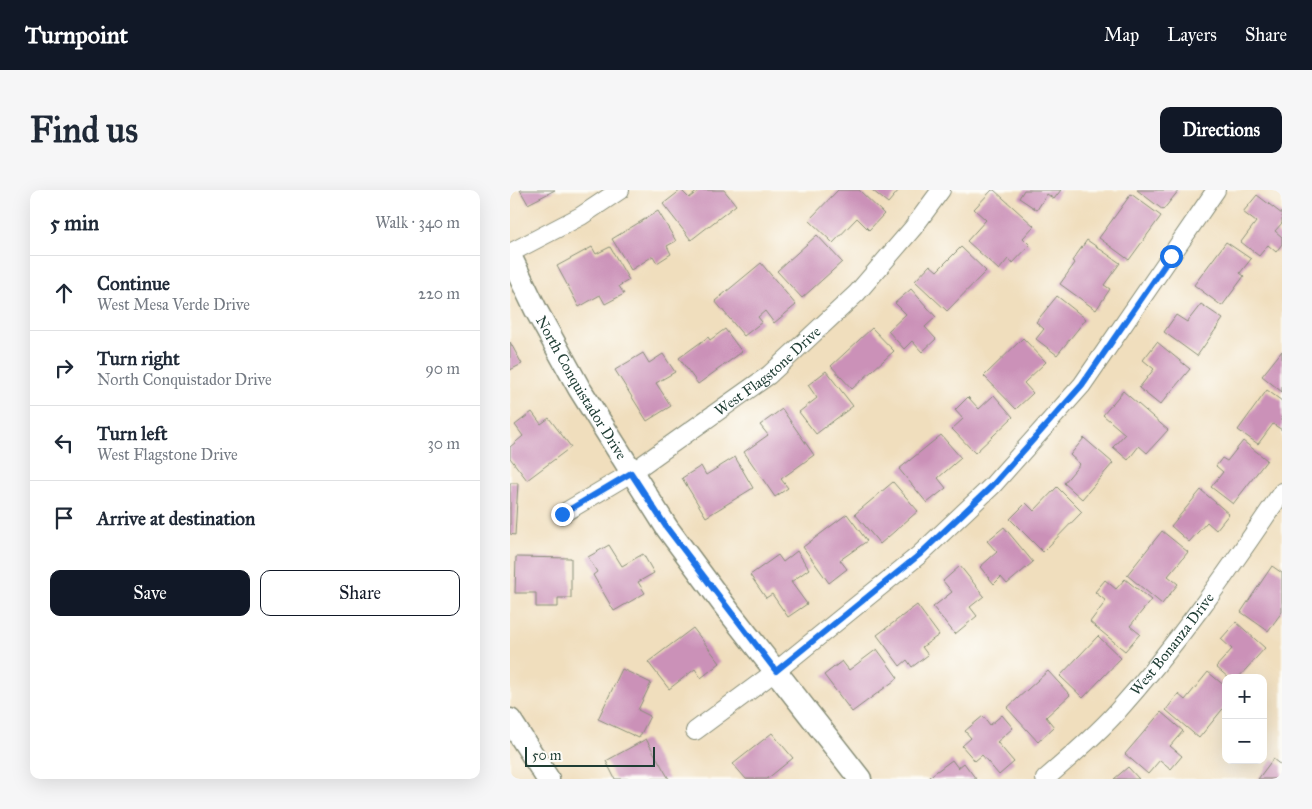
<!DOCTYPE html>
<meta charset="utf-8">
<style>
body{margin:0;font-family:"IM FELL Great Primer",serif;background:#f6f6f7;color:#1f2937}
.controls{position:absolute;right:15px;bottom:15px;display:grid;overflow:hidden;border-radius:10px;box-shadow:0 5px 20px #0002}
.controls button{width:45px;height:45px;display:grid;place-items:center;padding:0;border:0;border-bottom:1px solid #e0e1e3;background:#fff;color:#1f2937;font:25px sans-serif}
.scale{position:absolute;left:15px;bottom:12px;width:130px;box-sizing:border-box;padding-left:5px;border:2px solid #1f3d34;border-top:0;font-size:14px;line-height:18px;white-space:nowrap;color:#1f3d34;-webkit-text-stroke:4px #fdfcf7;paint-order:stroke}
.stop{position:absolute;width:15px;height:15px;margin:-11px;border:4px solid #1a73e8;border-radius:50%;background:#fff}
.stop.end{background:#1a73e8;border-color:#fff;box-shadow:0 1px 5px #0008}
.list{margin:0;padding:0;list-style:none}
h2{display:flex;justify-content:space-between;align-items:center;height:65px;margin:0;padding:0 20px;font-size:21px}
h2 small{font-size:16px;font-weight:400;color:#747a83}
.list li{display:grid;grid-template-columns:32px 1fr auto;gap:15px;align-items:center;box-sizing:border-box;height:75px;padding:0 20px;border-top:1px solid #e0e1e3}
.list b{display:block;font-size:19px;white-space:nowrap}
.list p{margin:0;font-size:16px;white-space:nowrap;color:#747a83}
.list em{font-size:16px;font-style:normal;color:#747a83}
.actions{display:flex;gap:10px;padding:15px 20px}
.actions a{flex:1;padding:11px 0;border:1px solid #111827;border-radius:10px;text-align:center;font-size:18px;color:#111827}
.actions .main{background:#111827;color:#fff}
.icon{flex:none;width:28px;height:28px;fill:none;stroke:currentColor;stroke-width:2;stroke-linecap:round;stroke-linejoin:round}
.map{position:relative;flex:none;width:772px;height:589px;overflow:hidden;border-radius:10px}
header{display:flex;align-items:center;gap:30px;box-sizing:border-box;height:70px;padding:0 25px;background:#111827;color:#fff}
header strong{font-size:24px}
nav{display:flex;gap:28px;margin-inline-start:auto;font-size:18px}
.intro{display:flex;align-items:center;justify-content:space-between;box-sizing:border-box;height:120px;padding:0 30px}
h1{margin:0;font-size:35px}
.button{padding:12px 22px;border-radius:10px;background:#111827;color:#fff;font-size:18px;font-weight:700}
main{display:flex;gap:30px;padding:0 30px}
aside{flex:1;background:#fff;border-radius:10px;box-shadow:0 5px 20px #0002}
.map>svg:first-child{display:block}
.building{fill:#cb91b8}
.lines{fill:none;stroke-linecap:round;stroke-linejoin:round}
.minor-casing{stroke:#888e78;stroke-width:20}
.tertiary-casing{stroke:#888e78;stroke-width:25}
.minor{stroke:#fff;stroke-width:18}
.tertiary{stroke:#fff;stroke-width:22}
.route{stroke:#1a73e8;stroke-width:6}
.labels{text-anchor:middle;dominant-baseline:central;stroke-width:4;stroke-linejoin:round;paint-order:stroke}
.street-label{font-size:15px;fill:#1f3d34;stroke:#fdfcf7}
</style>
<header>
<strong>Turnpoint</strong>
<nav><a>Map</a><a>Layers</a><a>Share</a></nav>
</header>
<div class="intro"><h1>Find us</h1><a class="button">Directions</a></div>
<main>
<aside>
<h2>5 min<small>Walk · 340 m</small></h2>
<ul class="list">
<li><svg class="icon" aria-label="ahead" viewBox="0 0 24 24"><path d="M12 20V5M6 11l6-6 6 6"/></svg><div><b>Continue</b><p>West Mesa Verde Drive</p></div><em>220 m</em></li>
<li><svg class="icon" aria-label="right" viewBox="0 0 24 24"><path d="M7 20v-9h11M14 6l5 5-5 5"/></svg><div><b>Turn right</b><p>North Conquistador Drive</p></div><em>90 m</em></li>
<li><svg class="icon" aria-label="left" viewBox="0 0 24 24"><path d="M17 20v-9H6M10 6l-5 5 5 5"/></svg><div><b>Turn left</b><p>West Flagstone Drive</p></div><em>30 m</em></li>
<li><svg class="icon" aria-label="arrive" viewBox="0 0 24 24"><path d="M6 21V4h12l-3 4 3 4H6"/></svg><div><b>Arrive at destination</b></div></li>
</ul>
<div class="actions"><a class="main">Save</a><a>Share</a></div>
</aside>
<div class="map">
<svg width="772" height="589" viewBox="0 0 772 589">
<rect width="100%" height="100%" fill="#fdfcf7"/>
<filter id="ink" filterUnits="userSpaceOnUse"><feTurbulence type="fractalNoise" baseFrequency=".02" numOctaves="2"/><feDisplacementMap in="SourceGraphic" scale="10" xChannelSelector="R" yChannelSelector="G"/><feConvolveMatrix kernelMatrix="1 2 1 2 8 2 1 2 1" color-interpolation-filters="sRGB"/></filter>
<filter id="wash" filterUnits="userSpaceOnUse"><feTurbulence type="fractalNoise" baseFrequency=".0096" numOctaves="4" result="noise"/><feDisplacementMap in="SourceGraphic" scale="20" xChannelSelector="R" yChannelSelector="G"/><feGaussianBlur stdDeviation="1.12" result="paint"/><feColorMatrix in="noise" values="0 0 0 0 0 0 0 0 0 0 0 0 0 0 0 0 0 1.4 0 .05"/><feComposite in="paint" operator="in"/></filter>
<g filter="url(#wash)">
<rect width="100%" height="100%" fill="#f0debd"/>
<g id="blocks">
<path class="building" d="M 10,0 L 45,0 L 18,14 Z
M 171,0 L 179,8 L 189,0 L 214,0 L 226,15 L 181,50 L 153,14 Z
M 328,0 L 349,0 L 374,24 L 359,40 L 347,28 L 323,53 L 299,30 Z
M 362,0 L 389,0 L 378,13 Z
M 482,0 L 484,0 L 524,36 L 513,48 L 520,55 L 503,73 L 498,69 L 489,80 L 457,51 L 476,30 L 464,19 Z
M 514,0 L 551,0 L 544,9 L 537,4 L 527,20 L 509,8 Z
M 627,0 L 669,0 L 653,20 Z
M 621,4 L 651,26 L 619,70 L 589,48 Z
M 747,5 L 772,24 L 772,33 L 765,41 L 772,47 L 772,54 L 766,62 L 758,55 L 749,66 L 731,52 L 746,32 L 733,22 Z
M 148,21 L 166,51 L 157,56 L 161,64 L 147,73 L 143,66 L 121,80 L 102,49 Z
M 307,45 L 332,72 L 292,108 L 267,81 Z
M 577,50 L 610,73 L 594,95 L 600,99 L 586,120 L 550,94 L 565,73 L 562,71 Z
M 716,52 L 741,69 L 730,83 L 734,86 L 712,116 L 684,95 Z
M 82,57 L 86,64 L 100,57 L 119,90 L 109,96 L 114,104 L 95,114 L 90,105 L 69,117 L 47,76 Z
M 451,57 L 476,81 L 437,121 L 405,91 L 420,75 L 427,81 Z
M 251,73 L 286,115 L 264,133 L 255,121 L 248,127 L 252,132 L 234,146 L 205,111 Z
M 401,99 L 426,127 L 415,137 L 426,149 L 412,162 L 402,151 L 394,159 L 378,141 L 396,124 L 385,113 Z
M 547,106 L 576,129 L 547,165 L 526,149 L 534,139 L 526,132 Z
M 691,114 L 713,129 L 687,166 L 654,142 L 666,125 L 677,132 Z
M 362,138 L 384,161 L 342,199 L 321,176 Z
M 215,139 L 232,162 L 188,194 L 169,168 L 198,147 L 200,150 Z
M 513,148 L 536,172 L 514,193 L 523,203 L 506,219 L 474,186 Z
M 0,152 L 12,174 L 0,180 Z
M 647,152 L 680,179 L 650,215 L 629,198 L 644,179 L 633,170 Z
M 772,161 L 772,202 L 752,186 Z
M 133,163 L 139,173 L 153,164 L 165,182 L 146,193 L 161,216 L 137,231 L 105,180 Z
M 316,181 L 343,216 L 306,244 L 289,222 L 307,208 L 298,195 Z
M 757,200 L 772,211 L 772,240 L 763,234 L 748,254 L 728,240 Z
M 613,201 L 658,240 L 637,263 L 629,256 L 618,270 L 603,257 L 615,244 L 593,225 Z
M 484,205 L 503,227 L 465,263 L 442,239 L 453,229 L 445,220 L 458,207 L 469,219 Z
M 272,219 L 304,265 L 271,289 L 278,298 L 265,307 L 234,262 L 258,245 L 250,235 Z
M 22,222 L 31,234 L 39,228 L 61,257 L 17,290 L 0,268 L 0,257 L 13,246 L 5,235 Z
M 431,245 L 451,268 L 428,288 L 436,298 L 417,313 L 389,279 Z
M 574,248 L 603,273 L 572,309 L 554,293 L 570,274 L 560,265 Z
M 733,251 L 757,270 L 723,314 L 701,297 L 713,282 L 706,276 L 712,268 L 717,271 Z
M 225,267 L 243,298 L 196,327 L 172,288 L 191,276 L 196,285 Z
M 383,292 L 408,321 L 370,354 L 345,324 Z
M 0,293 L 8,293 L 5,345 L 0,344 Z
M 547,297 L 572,322 L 533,362 L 500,329 L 516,313 L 524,321 Z
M 691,300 L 719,324 L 706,340 L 697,332 L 679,352 L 661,336 Z
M 337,324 L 357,351 L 330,370 L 337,379 L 319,393 L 293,357 Z
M 494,337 L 523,372 L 497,394 L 491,387 L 484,394 L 470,377 L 487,362 L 477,351 Z
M 652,341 L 678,362 L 658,386 L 668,394 L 652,414 L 617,385 Z
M 99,355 L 112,376 L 133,364 L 144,383 L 128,392 L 135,403 L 104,421 L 83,385 L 87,382 L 78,367 Z
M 287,361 L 299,379 L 281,392 L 297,414 L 278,427 L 262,404 L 256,408 L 240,385 L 268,365 L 273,372 Z
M 6,367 L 61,368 L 61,408 L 48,408 L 48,417 L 26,417 L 26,403 L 5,403 Z
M 450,376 L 474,406 L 460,417 L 467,426 L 445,444 L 423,417 L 442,402 L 433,391 Z
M 762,376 L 772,383 L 772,422 L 758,441 L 731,422 Z
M 615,389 L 641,410 L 620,436 L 630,444 L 615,461 L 580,432 L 596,411 L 585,402 L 595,390 L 606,399 Z
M 407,415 L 429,445 L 412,457 L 418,465 L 402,477 L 397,470 L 390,476 L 367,445 Z
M 726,432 L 755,458 L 728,488 L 719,488 L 706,477 L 722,459 L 711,449 Z
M 183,438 L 210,473 L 191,488 L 185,479 L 159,499 L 138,472 Z
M 588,446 L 611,468 L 573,508 L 550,486 Z
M 367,459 L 388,488 L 342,522 L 314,485 L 332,471 L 339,480 Z
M 112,479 L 141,493 L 128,520 L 140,526 L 129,548 L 88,529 Z
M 538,481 L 560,505 L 536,527 L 544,537 L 528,552 L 497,518 Z
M 698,482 L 716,497 L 716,515 L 689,548 L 656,520 L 668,504 L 675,510 Z
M 651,522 L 673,541 L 660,556 L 672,566 L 661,579 L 650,570 L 638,584 L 615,564 Z
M 492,525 L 503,538 L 487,552 L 504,572 L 489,585 L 472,565 L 465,571 L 452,556 L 461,548 L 455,541 L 473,526 L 480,535 Z
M 262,543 L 283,568 L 257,589 L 236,589 L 223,574 Z
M 136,549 L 159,589 L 105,589 L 96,571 Z
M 763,569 L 772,576 L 772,589 L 748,589 Z
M 442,570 L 448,578 L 454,573 L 466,589 L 420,589 L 419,587 Z
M 618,577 L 629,589 L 604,589 Z"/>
</g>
</g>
<g filter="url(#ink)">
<use href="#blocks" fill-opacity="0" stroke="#888e78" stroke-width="1"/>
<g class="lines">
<g class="minor-casing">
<g id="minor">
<path d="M 0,63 L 71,26 L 110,0"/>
<path id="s1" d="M 52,324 L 121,283 L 259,185 L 347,103 L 403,38 L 431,0"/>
<path d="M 185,541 L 266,481 L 409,365 L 482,296 L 572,195 L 706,0"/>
<path id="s2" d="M 535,589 C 558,569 585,546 605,524 C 667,455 720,379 772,302"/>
</g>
</g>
<g class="tertiary-casing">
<g id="tertiary">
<path id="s3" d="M 0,66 L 26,120 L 69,198 L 157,338 L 220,423 L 350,589"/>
<path d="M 0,530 L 38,589"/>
</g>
</g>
<use href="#minor" class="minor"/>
<use href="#tertiary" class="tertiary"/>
</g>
</g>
<g class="lines" filter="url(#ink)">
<path class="route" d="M 52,324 L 121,283 L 157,338 L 266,481 L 409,365 L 482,296 L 572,195 L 661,66"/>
</g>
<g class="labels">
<g class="street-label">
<text stroke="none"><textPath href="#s1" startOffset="251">West Flagstone Drive</textPath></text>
<text stroke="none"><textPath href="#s3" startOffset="150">North Conquistador Drive</textPath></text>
<text stroke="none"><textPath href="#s2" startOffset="186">West Bonanza Drive</textPath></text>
</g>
</g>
</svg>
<div class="controls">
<button>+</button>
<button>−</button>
</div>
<div class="scale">50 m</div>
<div class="stop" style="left:661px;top:66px"></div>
<div class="stop end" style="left:52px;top:324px"></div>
</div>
</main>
